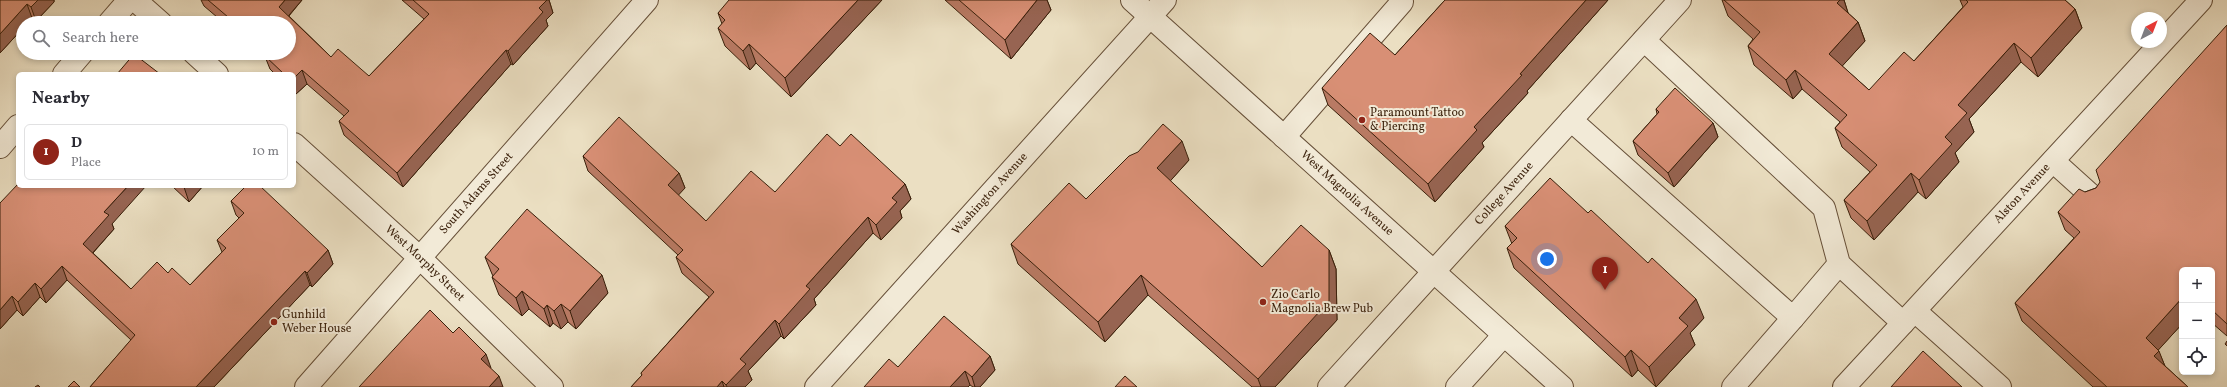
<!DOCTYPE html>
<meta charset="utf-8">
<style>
body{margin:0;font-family:Vollkorn,serif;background:#f7f7f7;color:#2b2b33}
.controls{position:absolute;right:12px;bottom:12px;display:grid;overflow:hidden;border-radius:6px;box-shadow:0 2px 6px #0003}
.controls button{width:36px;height:36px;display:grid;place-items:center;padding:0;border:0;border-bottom:1px solid #e1e1e2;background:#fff;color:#2b2b33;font:20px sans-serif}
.compass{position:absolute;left:2131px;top:12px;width:36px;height:36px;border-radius:50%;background:#fff;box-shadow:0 2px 6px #0003;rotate:42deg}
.you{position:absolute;left:1547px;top:259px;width:14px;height:14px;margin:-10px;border:3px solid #fff;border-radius:50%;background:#1a73e8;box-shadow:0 0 0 6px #1a73e833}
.badge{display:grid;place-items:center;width:26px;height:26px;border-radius:50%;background:#8f2418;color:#fff;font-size:13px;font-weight:700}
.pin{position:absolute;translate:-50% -33px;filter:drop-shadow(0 1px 2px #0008)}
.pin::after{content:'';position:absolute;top:21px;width:14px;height:12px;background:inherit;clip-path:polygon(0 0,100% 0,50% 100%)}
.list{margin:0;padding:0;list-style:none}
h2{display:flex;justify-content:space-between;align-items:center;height:52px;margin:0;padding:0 16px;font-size:17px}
h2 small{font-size:13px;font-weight:400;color:#7c7c81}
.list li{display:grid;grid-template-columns:26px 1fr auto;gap:12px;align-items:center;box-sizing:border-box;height:56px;margin:0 8px 8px;padding:0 8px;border:1px solid #e1e1e2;border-radius:6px}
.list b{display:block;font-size:15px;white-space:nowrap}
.list p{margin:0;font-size:13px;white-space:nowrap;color:#7c7c81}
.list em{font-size:13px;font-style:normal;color:#7c7c81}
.icon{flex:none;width:22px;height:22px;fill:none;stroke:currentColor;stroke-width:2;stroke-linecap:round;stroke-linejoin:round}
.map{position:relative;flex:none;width:2227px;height:387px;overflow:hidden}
.search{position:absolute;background:#fff;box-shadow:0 2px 6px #0003;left:16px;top:16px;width:280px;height:44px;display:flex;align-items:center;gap:10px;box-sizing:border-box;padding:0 14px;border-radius:22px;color:#7c7c81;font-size:15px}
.panel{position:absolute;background:#fff;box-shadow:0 2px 6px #0003;left:16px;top:72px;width:280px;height:116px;border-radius:6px}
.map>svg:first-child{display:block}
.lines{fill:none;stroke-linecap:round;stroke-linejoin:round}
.minor-casing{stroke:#664f38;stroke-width:24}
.minor{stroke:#f2ead7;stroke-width:22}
.wall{fill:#ba7b65;stroke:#391f0a}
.shaded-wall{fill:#976452;stroke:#391f0a}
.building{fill:#d88f75;stroke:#391f0a}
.poi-dot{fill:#8f2418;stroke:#f2ead7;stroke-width:1.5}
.labels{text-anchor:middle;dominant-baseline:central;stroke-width:4;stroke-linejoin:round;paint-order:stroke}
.poi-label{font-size:12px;fill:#391f0a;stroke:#f2ead7;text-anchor:start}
.street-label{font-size:12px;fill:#391f0a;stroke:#f2ead7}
</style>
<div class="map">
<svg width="2227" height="387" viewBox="0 0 2227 387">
<rect width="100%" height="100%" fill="#ebdfc2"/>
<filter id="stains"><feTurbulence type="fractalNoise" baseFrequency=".005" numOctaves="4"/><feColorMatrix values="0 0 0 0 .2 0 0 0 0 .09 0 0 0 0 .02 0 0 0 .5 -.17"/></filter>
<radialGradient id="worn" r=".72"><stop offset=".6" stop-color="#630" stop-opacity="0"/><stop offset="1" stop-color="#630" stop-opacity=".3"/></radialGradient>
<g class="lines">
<g class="minor-casing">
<g id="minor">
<path d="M 135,0 L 161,23"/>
<path id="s1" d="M 1132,0 L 1562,387"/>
<path d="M 109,23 L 129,0"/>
<path d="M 1644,40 L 1824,208 L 1839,264 L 1903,323"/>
<path d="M 194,53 L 217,74"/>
<path d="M 64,74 L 82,53"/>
<path d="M 1571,120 L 1793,318 L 1839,264"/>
<path d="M 1284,137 L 1402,2 L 1400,0"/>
<path id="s2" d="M 294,144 L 420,258 L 552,387"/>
<path d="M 0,147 L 18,126"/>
<path d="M 2053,161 L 2094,198"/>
<path d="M 1915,311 L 2000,387"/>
<path id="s3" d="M 306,387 L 647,0"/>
<path id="s4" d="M 816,387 L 1165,0"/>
<path id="s5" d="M 1329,387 L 1680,0"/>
<path d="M 1457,387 L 1504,335"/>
<path d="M 1733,387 L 1793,318"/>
<path id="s6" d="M 1844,387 L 2201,0"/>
</g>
</g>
<use href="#minor" class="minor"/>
</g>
<path class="wall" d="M 0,0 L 54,0 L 54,2 L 36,21 L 32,18 L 27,23 L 23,23 L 23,28 L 0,53 Z
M 201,0 L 302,0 L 289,16 L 331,57 L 369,76 L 424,19 L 402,0 L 549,0 L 553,13 L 546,20 L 548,26 L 513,65 L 511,64 L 403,187 L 344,135 L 339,121 L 344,116 L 307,84 L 296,94 L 294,92 L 294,74 L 275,74 L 270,69 L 266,59 L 259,53 L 289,53 L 289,23 L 224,23 L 204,6 Z
M 882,0 L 791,97 L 756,63 L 750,70 L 725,46 L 718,28 L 722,24 L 718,13 Z
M 945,0 L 1047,0 L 1051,10 L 1011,59 Z
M 1445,0 L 1608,0 L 1527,91 L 1528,93 L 1482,143 L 1484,147 L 1435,202 L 1328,105 L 1322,88 L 1395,55 Z
M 1722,0 L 1844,0 L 1848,13 L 1858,22 L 1865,41 L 1842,66 L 1869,90 L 1914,61 L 1963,7 L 1960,0 L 2065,0 L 2075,9 L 2082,28 L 2038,77 L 2021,62 L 1969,119 L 1974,132 L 1955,153 L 1959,162 L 1926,199 L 1918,192 L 1874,240 L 1851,218 L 1844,200 L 1870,172 L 1842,147 L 1835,128 L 1840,122 L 1802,89 L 1793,99 L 1754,65 L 1748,46 L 1753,39 L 1728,16 Z
M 2227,25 L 2227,336 L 2212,323 L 2212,270 L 2182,270 L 2182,324 L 2158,350 L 2165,366 L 2188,387 L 2093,387 L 2022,321 L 2015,303 L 2074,238 L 2065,230 L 2058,212 L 2085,192 L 2096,188 Z
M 1656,109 L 1713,123 L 1718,137 L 1674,187 L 1638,155 L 1633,141 L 1657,114 Z
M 840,146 L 905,184 L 911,199 L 900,211 L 902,218 L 881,240 L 873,233 L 814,299 L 816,305 L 784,339 L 781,336 L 748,371 L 752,380 L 745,387 L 631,387 L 642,375 L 641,373 L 709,297 L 682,273 L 676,257 L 678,255 L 588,171 L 583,156 L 679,173 L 685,188 L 678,195 L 706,221 L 775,192 Z
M 1189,160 L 1170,181 L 1262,267 L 1329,250 L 1336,269 L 1337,320 L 1275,387 L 1252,387 L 1148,295 L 1105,342 L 1018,264 L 1011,244 L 1086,199 Z
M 172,186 L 203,186 L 189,202 Z
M 231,201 L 328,250 L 333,264 L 312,287 L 310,285 L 214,387 L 90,387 L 131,340 L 67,280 L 46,303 L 40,297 L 23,316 L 17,310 L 0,329 L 0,203 L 112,224 L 114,229 L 93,253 L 131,289 L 168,273 L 190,285 L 222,252 L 217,240 L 239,218 L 236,215 Z
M 1505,226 L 1704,318 L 1690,333 L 1695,345 L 1656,387 L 1638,370 L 1632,377 L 1514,268 L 1507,248 L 1512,244 Z
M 485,257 L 608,293 L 576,329 L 568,322 L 561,329 L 553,323 L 550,327 L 529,309 L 522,316 L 499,295 L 492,277 L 493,276 L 492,274 Z
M 990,356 L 995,370 L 980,387 L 973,387 L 970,385 L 968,387 L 864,387 L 898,367 Z"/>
<path class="shaded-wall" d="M 38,0 L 54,0 L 54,2 L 36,21 L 31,7 Z
M 285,0 L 302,0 L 284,21 L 279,7 Z
M 544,0 L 549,0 L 553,13 L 546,20 L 548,26 L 513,65 L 508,51 Z
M 858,0 L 882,0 L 791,97 L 785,78 Z
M 1037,0 L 1047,0 L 1051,10 L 1011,59 L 1005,40 Z
M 1586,0 L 1608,0 L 1527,91 L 1528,93 L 1482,143 L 1484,147 L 1435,202 L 1428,184 L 1474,127 L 1520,74 Z
M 1840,0 L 1844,0 L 1849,16 L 1837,3 Z
M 27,4 L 32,18 L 27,23 L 23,23 L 23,28 L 0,53 L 0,34 Z
M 2075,9 L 2082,28 L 2038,77 L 2031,58 Z
M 1858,22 L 1865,41 L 1836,73 L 1829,54 Z
M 2014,43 L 2021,62 L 1969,119 L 1974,132 L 1955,153 L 1959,162 L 1926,199 L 1919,180 L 1945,137 L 1958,105 Z
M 749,44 L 756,63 L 750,70 L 743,51 Z
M 506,50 L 511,64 L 403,187 L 397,173 Z
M 302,70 L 307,84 L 296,94 L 294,88 L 294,78 Z
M 1795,70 L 1802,89 L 1793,99 L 1786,80 Z
M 1713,123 L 1718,137 L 1674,187 L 1668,173 Z
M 1182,141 L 1189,160 L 1164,188 L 1157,168 Z
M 679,173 L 685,188 L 673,201 L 668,185 Z
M 1911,173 L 1918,192 L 1874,240 L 1867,221 Z
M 905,184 L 911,199 L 900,211 L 902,218 L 881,240 L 876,225 L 892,198 Z
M 128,186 L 146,186 L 112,224 L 114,229 L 88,258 L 83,244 L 104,212 Z
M 185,186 L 203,186 L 189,202 L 184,187 Z
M 868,217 L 873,233 L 814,299 L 816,305 L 784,339 L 779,324 L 806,286 Z
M 328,250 L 333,264 L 312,287 L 307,273 Z
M 1329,250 L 1336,269 L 1337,320 L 1275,387 L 1261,387 L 1258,379 Z
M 62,266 L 67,280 L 46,303 L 41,289 Z
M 305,271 L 310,285 L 214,387 L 196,387 Z
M 602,275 L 608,293 L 576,329 L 570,311 Z
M 1141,275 L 1148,295 L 1105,342 L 1098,322 Z
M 35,283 L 40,297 L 23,316 L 18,302 Z
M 522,291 L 529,309 L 522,316 L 516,298 Z
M 12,296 L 17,310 L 0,329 L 0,310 Z
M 2182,298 L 2182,324 L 2152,357 L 2146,338 Z
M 1696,299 L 1704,318 L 1690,333 L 1695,345 L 1656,387 L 1649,367 L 1679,318 Z
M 561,304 L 568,322 L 561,329 L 554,311 Z
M 547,305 L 553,323 L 550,327 L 544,309 Z
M 775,320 L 781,336 L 748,371 L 752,380 L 745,387 L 727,387 L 726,385 L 740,359 Z
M 1631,350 L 1638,370 L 1632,377 L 1625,357 Z
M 2159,351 L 2166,369 L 2154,356 Z
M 486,354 L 491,368 L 486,373 L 481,359 Z
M 990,356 L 995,370 L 980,387 L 975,387 L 972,377 Z
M 965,371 L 970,385 L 968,387 L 950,387 Z
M 499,376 L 503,387 L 489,387 Z
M 722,381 L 724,387 L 717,387 Z"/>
<path class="building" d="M 0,0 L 38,0 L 31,7 L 27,4 L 0,34 Z
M 208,0 L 285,0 L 279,7 L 331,57 L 338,49 L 369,76 L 429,14 L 413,0 L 547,0 L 539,8 L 543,12 L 508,51 L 506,50 L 397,173 L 339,121 L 349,111 L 302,70 L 294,78 L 294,74 L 284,74 L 264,55 L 266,53 L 289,53 L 289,23 L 235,23 Z
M 729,0 L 858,0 L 785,78 L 749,44 L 743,51 L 718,28 L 725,20 L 718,13 Z
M 959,0 L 1037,0 L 1005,40 Z
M 1445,0 L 1586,0 L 1520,74 L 1522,75 L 1474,127 L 1477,130 L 1428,184 L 1322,88 L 1370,33 L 1395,55 Z
M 1724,0 L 1840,0 L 1837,3 L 1858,22 L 1829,54 L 1869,90 L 1904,52 L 1914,61 L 1968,2 L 1966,0 L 2065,0 L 2075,9 L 2031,58 L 2014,43 L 1958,105 L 1967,113 L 1945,137 L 1952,144 L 1919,180 L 1911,173 L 1867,221 L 1844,200 L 1877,165 L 1835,128 L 1847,115 L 1795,70 L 1786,80 L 1748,46 L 1760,32 Z
M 2227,25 L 2227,324 L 2212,310 L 2212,270 L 2182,270 L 2182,298 L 2146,338 L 2159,351 L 2154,356 L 2188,387 L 2107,387 L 2015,303 L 2080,232 L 2058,212 L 2079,189 L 2085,192 L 2096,188 L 2100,182 L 2096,170 Z
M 134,54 L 160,74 L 117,74 Z
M 1675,88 L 1713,123 L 1668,173 L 1633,141 L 1659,112 L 1656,109 Z
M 619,117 L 679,173 L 668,185 L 706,221 L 751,171 L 775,192 L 827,134 L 840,146 L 851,134 L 905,184 L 892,198 L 897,202 L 876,225 L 868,217 L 806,286 L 810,289 L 779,324 L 775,320 L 740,359 L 746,364 L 726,385 L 722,381 L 717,387 L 631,387 L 642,375 L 641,373 L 714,292 L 676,257 L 683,250 L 583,156 Z
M 1163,124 L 1182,141 L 1157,168 L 1262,267 L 1301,225 L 1329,250 L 1329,301 L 1258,379 L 1141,275 L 1098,322 L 1011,244 L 1069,183 L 1086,199 L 1129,156 L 1138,152 Z
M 1550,178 L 1588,213 L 1591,210 L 1648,263 L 1652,258 L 1696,299 L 1679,318 L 1688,326 L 1649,367 L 1631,350 L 1625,357 L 1507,248 L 1517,238 L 1505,226 Z
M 18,184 L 18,186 L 128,186 L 104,212 L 109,215 L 83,244 L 131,289 L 157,262 L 168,273 L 172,268 L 190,285 L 226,248 L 217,240 L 244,213 L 231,201 L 246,186 L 260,186 L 328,250 L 307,273 L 305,271 L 196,387 L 90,387 L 135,335 L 62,266 L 41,289 L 35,283 L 18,302 L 12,296 L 0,310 L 0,203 Z
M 527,209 L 602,275 L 570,311 L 561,304 L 554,311 L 547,305 L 544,309 L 522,291 L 516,298 L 492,277 L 499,269 L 485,257 Z
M 430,310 L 453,333 L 459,327 L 486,354 L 481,359 L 499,376 L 489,387 L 359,387 Z
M 944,316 L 990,356 L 972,377 L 965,371 L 950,387 L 864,387 L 889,359 L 898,367 Z
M 2227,341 L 2227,346 L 2225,344 Z
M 1923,351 L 1962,387 L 1891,387 Z
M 1125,376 L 1137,387 L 1115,387 Z
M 74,381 L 80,387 L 68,387 Z
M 38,385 L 40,387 L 35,387 Z"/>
<g class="poi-dot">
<circle cx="1362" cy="120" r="4"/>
<circle cx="1263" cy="302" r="4"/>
<circle cx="274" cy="322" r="4"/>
</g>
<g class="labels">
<g class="poi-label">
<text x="1370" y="113">Paramount Tattoo<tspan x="1370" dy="14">&amp; Piercing</tspan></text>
<text x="1271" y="295">Zio Carlo<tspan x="1271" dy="14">Magnolia Brew Pub</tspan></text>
<text x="282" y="315">Gunhild<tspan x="282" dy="14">Weber House</tspan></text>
</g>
<g class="street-label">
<text stroke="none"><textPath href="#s6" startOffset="263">Alston Avenue</textPath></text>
<text stroke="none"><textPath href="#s3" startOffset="258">South Adams Street</textPath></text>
<text stroke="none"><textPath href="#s4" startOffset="260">Washington Avenue</textPath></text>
<text stroke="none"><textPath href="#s1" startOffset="289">West Magnolia Avenue</textPath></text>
<text stroke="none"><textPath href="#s5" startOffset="261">College Avenue</textPath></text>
<text stroke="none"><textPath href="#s2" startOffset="177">West Morphy Street</textPath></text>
</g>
</g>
<rect width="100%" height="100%" filter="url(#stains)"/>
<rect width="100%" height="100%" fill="url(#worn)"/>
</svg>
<div class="controls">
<button>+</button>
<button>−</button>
<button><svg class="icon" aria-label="locate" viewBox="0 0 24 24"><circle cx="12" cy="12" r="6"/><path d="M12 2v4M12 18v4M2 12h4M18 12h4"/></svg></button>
</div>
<svg class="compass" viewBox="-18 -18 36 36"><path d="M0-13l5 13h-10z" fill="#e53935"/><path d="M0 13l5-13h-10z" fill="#7c7c81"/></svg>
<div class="you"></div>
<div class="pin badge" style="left:1605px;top:290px">1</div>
<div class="search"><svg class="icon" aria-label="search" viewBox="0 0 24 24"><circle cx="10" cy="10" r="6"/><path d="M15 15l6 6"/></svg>Search here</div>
<section class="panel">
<h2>Nearby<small></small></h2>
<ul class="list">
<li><span class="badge">1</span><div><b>D</b><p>Place</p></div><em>10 m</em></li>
</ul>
</section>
</div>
